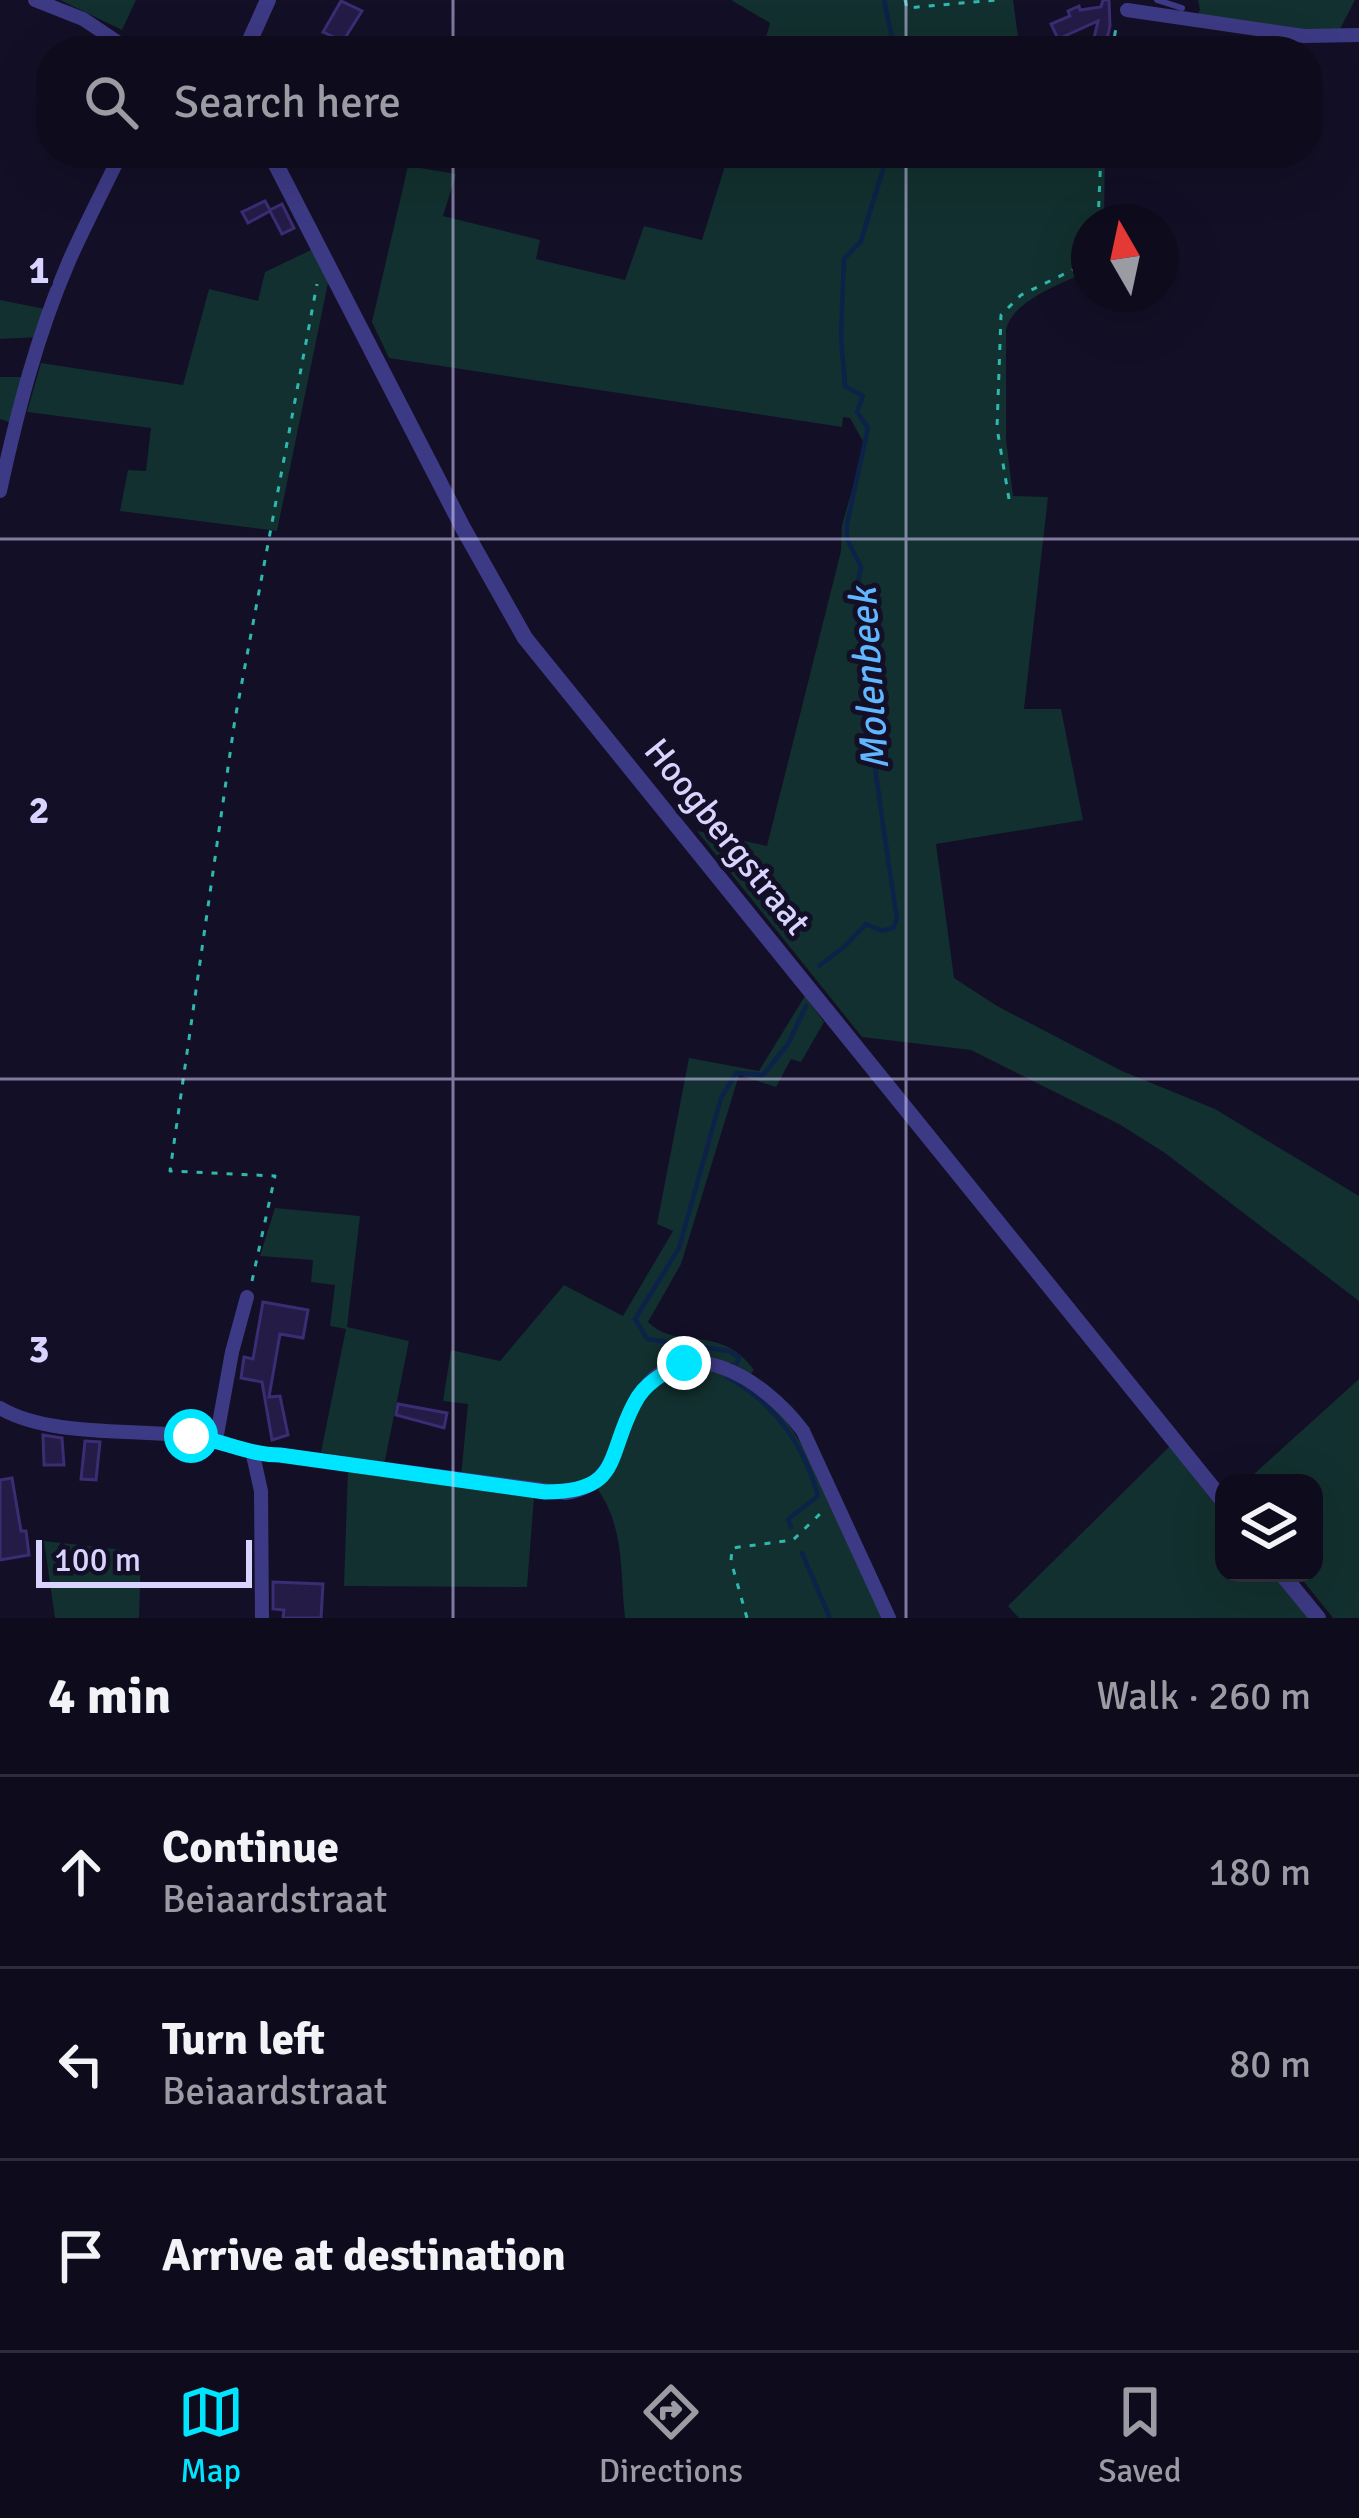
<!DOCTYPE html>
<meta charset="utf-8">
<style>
body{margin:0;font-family:Signika,sans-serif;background:#1c1929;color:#f1f3f6}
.controls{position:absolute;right:36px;bottom:36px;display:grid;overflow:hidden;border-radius:24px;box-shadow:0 12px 48px #0002}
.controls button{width:108px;height:108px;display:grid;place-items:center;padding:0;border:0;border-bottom:3px solid #2e2b3b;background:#0e0b1c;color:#f1f3f6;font:60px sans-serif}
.compass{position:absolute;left:1071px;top:204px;width:108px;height:108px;border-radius:50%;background:#0e0b1c;box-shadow:0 12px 48px #0002;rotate:351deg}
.scale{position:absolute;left:36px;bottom:30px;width:216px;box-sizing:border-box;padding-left:12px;border:6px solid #d9d4ff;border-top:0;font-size:33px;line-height:42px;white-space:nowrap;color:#d9d4ff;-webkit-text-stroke:9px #130f26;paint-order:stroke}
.stop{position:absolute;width:36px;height:36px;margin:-27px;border:9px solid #00e5ff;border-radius:50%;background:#fff}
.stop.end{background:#00e5ff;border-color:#fff;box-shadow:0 3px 12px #0008}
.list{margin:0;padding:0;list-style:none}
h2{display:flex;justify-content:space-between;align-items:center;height:156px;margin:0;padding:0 48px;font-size:51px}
h2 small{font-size:39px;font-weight:400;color:#9b9ba3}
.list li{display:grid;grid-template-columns:78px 1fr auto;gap:36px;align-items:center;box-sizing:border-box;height:192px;padding:0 48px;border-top:3px solid #2e2b3b}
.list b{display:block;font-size:45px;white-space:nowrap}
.list p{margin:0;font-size:39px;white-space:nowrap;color:#9b9ba3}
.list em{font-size:39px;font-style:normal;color:#9b9ba3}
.icon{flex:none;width:66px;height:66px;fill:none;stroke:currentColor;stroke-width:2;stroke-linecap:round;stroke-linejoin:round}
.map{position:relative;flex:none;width:1359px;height:1618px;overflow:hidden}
.search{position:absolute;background:#0e0b1c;box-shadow:0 12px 48px #0002;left:36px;right:36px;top:36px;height:132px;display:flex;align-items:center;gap:30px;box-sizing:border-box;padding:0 42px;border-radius:48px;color:#9b9ba3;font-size:45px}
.sheet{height:732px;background:#0e0b1c}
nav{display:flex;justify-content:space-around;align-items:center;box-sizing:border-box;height:168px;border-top:3px solid #2e2b3b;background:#0e0b1c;font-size:33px;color:#9b9ba3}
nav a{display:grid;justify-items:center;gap:6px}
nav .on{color:#00e5ff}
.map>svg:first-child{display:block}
.green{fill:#12302f}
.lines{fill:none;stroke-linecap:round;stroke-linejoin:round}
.stream{stroke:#0c2248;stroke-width:4.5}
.building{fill:#241b47;stroke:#3b2d73;stroke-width:3}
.path{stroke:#2fb8b0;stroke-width:3;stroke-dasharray:6 9;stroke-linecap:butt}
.service{stroke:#3d3a85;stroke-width:6}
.minor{stroke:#3d3a85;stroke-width:14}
.tertiary{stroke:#3d3a85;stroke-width:16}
.route{stroke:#00e5ff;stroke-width:15}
.grid{fill:none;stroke:#d9d4ff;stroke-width:3;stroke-opacity:0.55}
.labels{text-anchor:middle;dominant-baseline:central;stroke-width:10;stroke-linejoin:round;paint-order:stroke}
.street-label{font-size:36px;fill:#d9d4ff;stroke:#130f26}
.water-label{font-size:39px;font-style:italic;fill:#62b6ff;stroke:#130f26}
.grid-label{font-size:39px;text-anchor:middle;font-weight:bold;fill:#d9d4ff;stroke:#130f26;stroke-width:10;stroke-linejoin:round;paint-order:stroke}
</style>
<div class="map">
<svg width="1359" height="1618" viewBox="0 0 1359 1618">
<rect width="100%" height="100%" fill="#130f26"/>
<path class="green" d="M 60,0 L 136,0 L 122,30 Z
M 731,0 L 1013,0 L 1020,51 L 762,51 L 770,23 Z
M 1198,0 L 1355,0 L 1339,31 L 1286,29 L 1197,16 L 1200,10 Z
M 729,153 L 1105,153 L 1104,222 L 1089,222 L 1089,270 C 1063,284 1013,299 1006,330 L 1006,439 L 1013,496 L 1048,497 L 1024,709 L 1061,709 L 1083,820 L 936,844 L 954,978 L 997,1006 L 1122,1071 L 1215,1109 L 1359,1196 L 1359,1301 L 1165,1153 L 1119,1124 L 971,1050 L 862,1037 L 697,831 L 767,846 L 841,551 L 842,525 L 865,445 L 850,418 L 843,417 L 842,427 L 389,358 L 372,322 L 408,166 L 456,174 L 443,216 L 540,240 L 536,259 L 625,280 L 644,226 L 702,240 Z
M 313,249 L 329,278 L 277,531 L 120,511 L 128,470 L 146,471 L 151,428 L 27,412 L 41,363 L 183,385 L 209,289 L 258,301 L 265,272 Z
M 0,300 L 45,309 L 37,337 L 0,339 Z
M 0,377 L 24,377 L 12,423 L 0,419 Z
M 805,996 L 824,1022 L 801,1062 L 791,1059 L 776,1087 L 739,1075 L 681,1264 L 648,1322 C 677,1351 721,1323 754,1370 L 751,1374 L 732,1363 L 662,1368 L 602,1469 L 573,1488 L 461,1476 L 468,1404 L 443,1401 L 451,1350 L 500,1361 L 564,1285 L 623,1316 L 673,1231 L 657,1224 L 689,1058 L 759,1071 Z
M 275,1208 L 360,1216 L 347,1327 L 409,1341 L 384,1465 L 321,1452 L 346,1329 L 330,1326 L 335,1285 L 311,1282 L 313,1260 L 260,1256 Z
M 689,1369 C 715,1370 737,1377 759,1392 C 804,1422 859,1564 885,1618 L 625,1618 C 620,1573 625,1528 598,1490 C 630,1449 629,1381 689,1369 Z
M 1359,1379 L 1359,1618 L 1333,1618 L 1297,1573 L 1314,1573 L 1314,1483 L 1244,1483 Z
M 1170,1446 L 1224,1511 L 1224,1573 L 1274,1573 L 1311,1618 L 1019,1618 L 1008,1606 Z
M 348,1470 L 534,1497 L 527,1587 L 344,1586 Z
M 44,1541 L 141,1552 L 139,1618 L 55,1618 Z"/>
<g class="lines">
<path class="stream" d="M 884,0 L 892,38 L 890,51
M 819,966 L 844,947 L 866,924 L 882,931 L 893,928 L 897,919 C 888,861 880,804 872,745 C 864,693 864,639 857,587 L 861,567 L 847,539 L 847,524 L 868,428 L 857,412 L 863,396 L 845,386 L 841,337 L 844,259 L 861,241 L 888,153
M 737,1363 L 739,1357 L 729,1351 L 647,1339 L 635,1319 L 679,1248 L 721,1098 L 736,1073 L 763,1075 L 788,1044 L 806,1006
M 727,1377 C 774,1402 804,1445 818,1496 L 788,1519 L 791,1527
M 802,1553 L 830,1618"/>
</g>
<path class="building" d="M 1103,0 L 1109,0 L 1110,26 L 1104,51 L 1091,51 L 1098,21 L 1058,39 L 1051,24 L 1070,16 L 1068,11 L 1079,6 L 1080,10 L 1101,7 Z
M 341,1 L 362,11 L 343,41 L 323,32 Z
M 265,201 L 270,210 L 282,204 L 294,228 L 282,234 L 270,211 L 248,223 L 242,212 Z
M 263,1302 L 308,1310 L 303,1338 L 280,1334 L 269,1397 L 280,1396 L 288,1435 L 272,1440 L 262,1382 L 241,1378 L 244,1357 L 253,1359 Z
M 398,1404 L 447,1413 L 444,1428 L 396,1415 Z
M 43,1435 L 62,1438 L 64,1465 L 44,1465 Z
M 85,1441 L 100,1442 L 96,1480 L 81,1479 Z
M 12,1478 L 21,1531 L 26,1531 L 29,1555 L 0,1560 L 0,1480 Z
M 273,1582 L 323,1584 L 321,1618 L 283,1618 L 284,1610 L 273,1609 Z"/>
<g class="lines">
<path class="path" d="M 905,0 L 907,8 L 996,0
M 1112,51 L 1117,22
M 333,153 L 402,165
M 1098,222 L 1101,153
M 1009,499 L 997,428 L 1001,315 L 1021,295 L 1089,262
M 252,1281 L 275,1176 L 170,1171 L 235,719 L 317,284
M 747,1618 L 731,1561 L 732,1548 L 793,1540 L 823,1511"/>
<path class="service" d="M 1157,0 L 1182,8"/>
<path class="minor" d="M 35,0 L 83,19 L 131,51
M 1127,10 L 1304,36 L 1359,35
M 0,491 C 17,413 37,335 69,261 C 85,225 104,189 121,153
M 0,1408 C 51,1438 137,1428 197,1437 C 226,1441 249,1455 280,1455 L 566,1493 C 617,1486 614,1439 635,1402 C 680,1322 765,1380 803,1431 L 889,1618
M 216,1440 L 232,1352 L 247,1297
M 253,1455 L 261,1491 L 262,1618"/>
<path class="tertiary" d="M 245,51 L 268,0
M 270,153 L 463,528 L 525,638 L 1224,1502
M 1281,1573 L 1318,1618"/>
</g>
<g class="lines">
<path class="route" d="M 191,1436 C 222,1440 248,1455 280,1455 L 545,1492 C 622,1492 606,1457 634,1404 C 644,1383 665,1372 684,1363"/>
</g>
<path class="grid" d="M 453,0 L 453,51M 906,0 L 906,51M 453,153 L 453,1618M 906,153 L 906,1618M 0,539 L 1359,539M 0,1079 L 1359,1079"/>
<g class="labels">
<g class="street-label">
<text transform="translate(727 837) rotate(51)">Hoogbergstraat</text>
</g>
<g class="water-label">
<text transform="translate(869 679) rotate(-94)">Molenbeek</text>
</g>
</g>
<g class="grid-label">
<text x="39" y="283">1</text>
<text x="39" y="823">2</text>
<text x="39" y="1362">3</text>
</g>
</svg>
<div class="controls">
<button><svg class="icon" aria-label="layers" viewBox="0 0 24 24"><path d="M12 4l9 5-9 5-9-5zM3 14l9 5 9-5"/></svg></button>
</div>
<svg class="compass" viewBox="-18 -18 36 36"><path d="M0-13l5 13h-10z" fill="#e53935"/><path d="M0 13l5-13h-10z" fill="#9b9ba3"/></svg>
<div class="scale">100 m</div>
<div class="stop" style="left:191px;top:1436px"></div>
<div class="stop end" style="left:684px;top:1363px"></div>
<div class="search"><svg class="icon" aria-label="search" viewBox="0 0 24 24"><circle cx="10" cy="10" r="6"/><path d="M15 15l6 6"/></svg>Search here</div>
</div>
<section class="sheet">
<h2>4 min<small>Walk · 260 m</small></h2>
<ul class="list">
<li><svg class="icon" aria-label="ahead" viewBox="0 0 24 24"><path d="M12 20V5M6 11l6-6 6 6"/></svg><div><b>Continue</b><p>Beiaardstraat</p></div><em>180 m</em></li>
<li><svg class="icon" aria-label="left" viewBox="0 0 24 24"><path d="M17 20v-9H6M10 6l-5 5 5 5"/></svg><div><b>Turn left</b><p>Beiaardstraat</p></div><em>80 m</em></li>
<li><svg class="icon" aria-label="arrive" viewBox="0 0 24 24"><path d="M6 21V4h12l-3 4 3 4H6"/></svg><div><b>Arrive at destination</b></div></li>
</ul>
</section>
<nav>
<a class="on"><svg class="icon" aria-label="map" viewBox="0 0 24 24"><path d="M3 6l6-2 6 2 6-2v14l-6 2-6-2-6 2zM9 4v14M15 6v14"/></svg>Map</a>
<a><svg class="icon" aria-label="directions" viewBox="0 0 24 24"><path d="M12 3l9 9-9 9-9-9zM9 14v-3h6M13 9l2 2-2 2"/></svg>Directions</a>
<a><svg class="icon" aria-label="saved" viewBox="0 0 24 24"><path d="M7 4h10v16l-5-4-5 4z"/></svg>Saved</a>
</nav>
